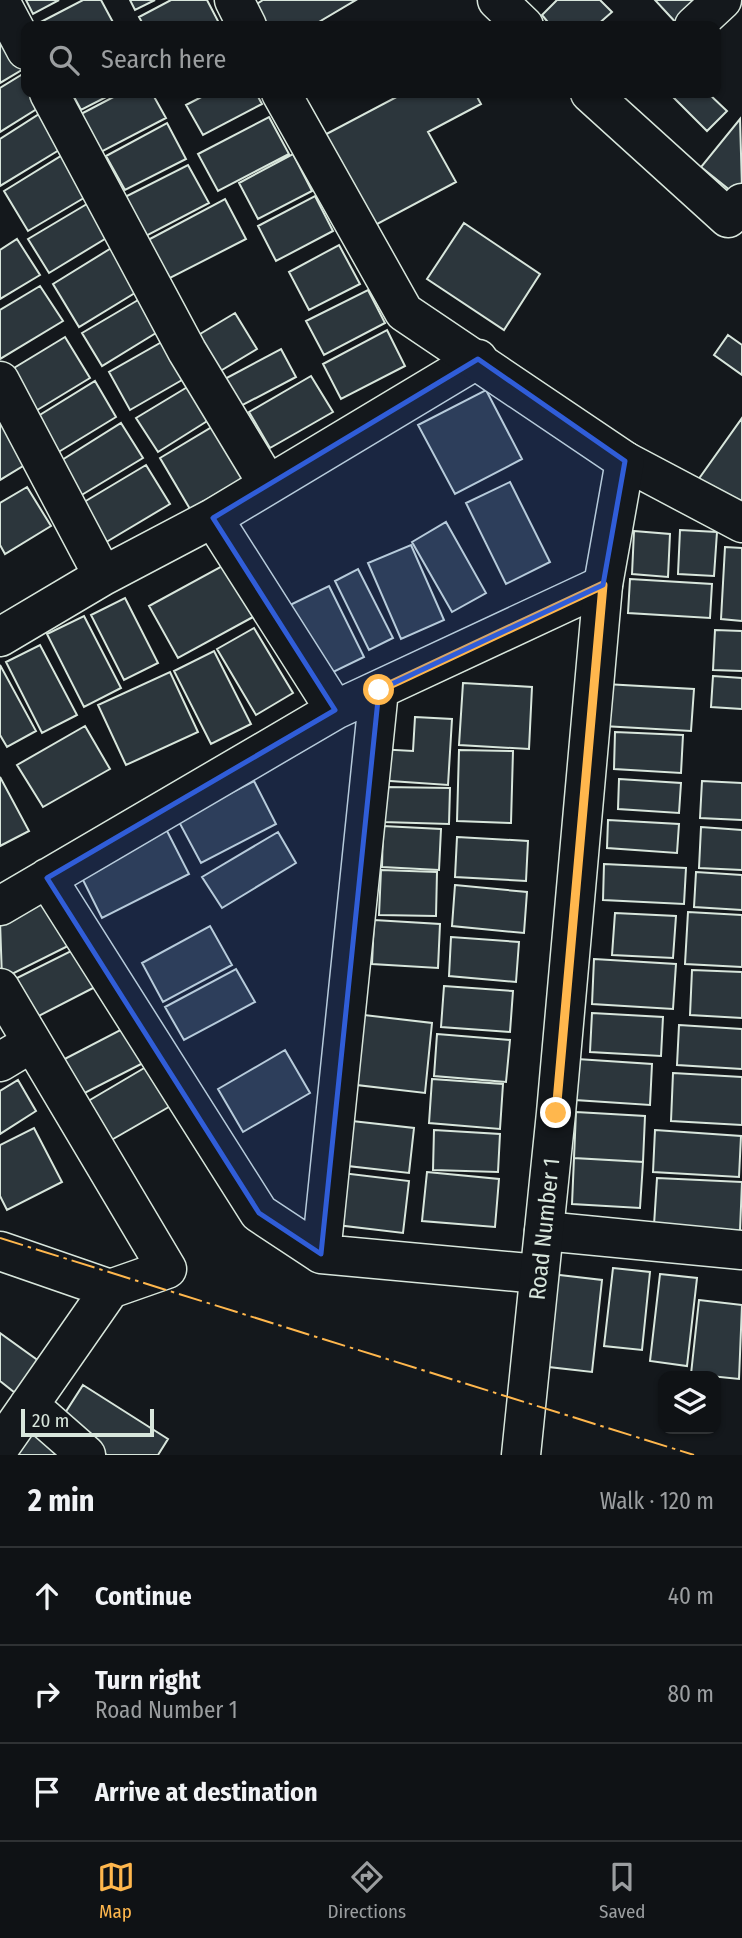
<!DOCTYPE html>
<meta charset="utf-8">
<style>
body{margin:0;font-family:"Fira Sans Condensed",sans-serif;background:#181b1e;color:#f1f3f6}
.controls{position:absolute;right:21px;bottom:21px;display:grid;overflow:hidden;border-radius:14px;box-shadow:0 2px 5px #0004}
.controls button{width:63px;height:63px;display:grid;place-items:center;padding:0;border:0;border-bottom:2px solid #2f3234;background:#0f1215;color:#f1f3f6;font:35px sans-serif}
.scale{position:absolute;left:21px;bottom:18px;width:133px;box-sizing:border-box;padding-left:7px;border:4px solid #d8e6dc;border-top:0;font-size:19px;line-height:24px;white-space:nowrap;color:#d8e6dc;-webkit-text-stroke:5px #14181c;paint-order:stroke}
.stop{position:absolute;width:21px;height:21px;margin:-16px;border:5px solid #ffb74d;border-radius:50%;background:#fff}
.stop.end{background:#ffb74d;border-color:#fff;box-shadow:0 2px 7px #0008}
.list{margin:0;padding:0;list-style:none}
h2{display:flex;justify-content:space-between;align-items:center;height:91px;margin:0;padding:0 28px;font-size:30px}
h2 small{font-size:23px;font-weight:400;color:#9b9ea0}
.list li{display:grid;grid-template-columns:46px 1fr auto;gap:21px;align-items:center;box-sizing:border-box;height:98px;padding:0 28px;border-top:2px solid #2f3234}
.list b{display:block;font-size:26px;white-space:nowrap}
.list p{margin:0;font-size:23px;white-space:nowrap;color:#9b9ea0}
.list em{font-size:23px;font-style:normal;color:#9b9ea0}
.icon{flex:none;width:38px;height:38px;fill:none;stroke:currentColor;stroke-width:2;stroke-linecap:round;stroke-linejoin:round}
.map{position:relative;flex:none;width:742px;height:1455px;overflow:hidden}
.search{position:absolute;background:#0f1215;box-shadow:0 2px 5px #0004;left:21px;right:21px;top:21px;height:77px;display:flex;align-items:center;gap:18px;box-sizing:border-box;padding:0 24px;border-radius:14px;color:#9b9ea0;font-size:26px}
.sheet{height:385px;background:#0f1215}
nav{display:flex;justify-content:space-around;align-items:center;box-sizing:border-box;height:98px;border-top:2px solid #2f3234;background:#0f1215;font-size:19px;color:#9b9ea0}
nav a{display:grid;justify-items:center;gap:4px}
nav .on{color:#ffb74d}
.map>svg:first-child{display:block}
.building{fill:#2c363c;stroke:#d8e6dc;stroke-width:2}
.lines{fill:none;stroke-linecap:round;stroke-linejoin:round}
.minor-casing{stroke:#d8e6dc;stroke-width:41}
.tertiary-casing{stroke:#d8e6dc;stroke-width:41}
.minor{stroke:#14181c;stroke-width:38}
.tertiary{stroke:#14181c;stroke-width:38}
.power{stroke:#ffb74d;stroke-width:2;stroke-dasharray:24 5 3.5 5;stroke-linecap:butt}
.route{stroke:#ffb74d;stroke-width:9}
.marked{fill:#305dd8;fill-opacity:0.2;stroke:#305dd8;stroke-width:5;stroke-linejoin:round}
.labels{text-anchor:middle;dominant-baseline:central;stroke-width:5;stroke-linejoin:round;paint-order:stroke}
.street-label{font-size:23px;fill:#d8e6dc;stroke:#14181c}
</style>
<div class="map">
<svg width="742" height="1455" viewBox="0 0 742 1455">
<rect width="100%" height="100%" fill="#14181c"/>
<path class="building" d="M 26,0 L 59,0 L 33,14 Z
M 83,0 L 101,0 L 115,26 L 35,25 Z
M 130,0 L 155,0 L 135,10 Z
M 171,0 L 207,0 L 219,23 L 213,26 L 144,26 L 139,17 Z
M 263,0 L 356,0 L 312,26 L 264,26 L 252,7 Z
M 557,0 L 600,0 L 612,12 L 596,26 L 551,26 L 542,15 Z
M 655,0 L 710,0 L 679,26 Z
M 0,40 L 25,68 L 0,83 Z
M 26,72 L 26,93 L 43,93 L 48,102 L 0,132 L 0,88 Z
M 72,93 L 114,93 L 81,110 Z
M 121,93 L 152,93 L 166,118 L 99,153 L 79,115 Z
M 209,93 L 256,93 L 262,104 L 203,135 L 186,105 Z
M 404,93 L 475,93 L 481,104 L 428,132 L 456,182 L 366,230 L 317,139 Z
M 669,93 L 708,93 L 727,111 L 707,131 Z
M 47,109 L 69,144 L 0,186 L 0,139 Z
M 269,117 L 289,154 L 218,191 L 198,154 Z
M 740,119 L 742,188 L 736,195 L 701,167 Z
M 167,123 L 186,159 L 125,190 L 106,156 Z
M 69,151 L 94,192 L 28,231 L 4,191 Z
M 293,154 L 312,191 L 258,219 L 239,183 Z
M 188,165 L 209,203 L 144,237 L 123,198 Z
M 315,196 L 333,231 L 276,261 L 258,226 Z
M 97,198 L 118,231 L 49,273 L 28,239 Z
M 225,199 L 246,239 L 168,279 L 148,240 Z
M 464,223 L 540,274 L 504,330 L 427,279 Z
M 17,239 L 40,275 L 0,299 L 0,250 Z
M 121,242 L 148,285 L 79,327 L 53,284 Z
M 339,245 L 360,284 L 309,310 L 289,272 Z
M 40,286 L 63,321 L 0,359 L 0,310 Z
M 368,290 L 385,323 L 324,355 L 306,321 Z
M 150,293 L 169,325 L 102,366 L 82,333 Z
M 235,313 L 257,349 L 207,379 L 185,343 Z
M 387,330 L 405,366 L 341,399 L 323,364 Z
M 728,335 L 742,345 L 742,375 L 714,355 Z
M 65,337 L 90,378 L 29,415 L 4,374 Z
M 167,339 L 189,376 L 130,410 L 109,372 Z
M 281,349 L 296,377 L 235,409 L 221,381 Z
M 311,376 L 333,412 L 270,448 L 249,412 Z
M 199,380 L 220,413 L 158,452 L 136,418 Z
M 95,381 L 116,417 L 52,456 L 30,421 Z
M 486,390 L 522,459 L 455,494 L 418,425 Z
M 742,418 L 742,500 L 737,508 L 698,480 Z
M 0,419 L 28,463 L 0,480 Z
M 222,421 L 252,473 L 190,509 L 160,458 Z
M 121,423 L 143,458 L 75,499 L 54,465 Z
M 146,465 L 170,504 L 103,544 L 79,505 Z
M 510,482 L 550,562 L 506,584 L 466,503 Z
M 27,487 L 51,526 L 5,554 L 0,545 L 0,503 Z
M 446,522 L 486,593 L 452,612 L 412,542 Z
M 680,530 L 717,532 L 714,576 L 678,574 Z
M 634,531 L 670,534 L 668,577 L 632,574 Z
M 411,545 L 444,620 L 401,639 L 368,563 Z
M 725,547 L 742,548 L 742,621 L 721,619 Z
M 224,565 L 253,617 L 178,658 L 149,606 Z
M 358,569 L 393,638 L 369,650 L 335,581 Z
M 630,579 L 712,584 L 710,618 L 628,613 Z
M 329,586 L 364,657 L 325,676 L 290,605 Z
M 125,598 L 158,663 L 124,680 L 91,615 Z
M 84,616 L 121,688 L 84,707 L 47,634 Z
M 254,628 L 293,693 L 256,715 L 217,649 Z
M 715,630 L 742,631 L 742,671 L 713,670 Z
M 40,645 L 77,715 L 42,733 L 6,662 Z
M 214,651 L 251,724 L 211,744 L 174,671 Z
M 0,665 L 36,731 L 7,747 L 0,735 Z
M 170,672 L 198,732 L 126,765 L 98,705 Z
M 713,676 L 742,678 L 742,709 L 711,707 Z
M 463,683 L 532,687 L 529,749 L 459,745 Z
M 605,684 L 694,689 L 691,731 L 603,726 Z
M 415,717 L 452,719 L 448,785 L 376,780 L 377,749 L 413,751 Z
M 85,726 L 110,769 L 43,807 L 17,765 Z
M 615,732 L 683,735 L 681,773 L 614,769 Z
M 459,750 L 513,751 L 511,823 L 457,821 Z
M 0,777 L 29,831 L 0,846 Z
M 619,779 L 681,783 L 679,813 L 618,809 Z
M 254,781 L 276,824 L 201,863 L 178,820 Z
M 702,781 L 742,783 L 742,820 L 700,818 Z
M 385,787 L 450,788 L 449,824 L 383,822 Z
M 608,820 L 679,824 L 677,853 L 607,848 Z
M 383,826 L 441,829 L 439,870 L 382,867 Z
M 165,827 L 189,874 L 102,918 L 78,870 Z
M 701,827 L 742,830 L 742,870 L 699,868 Z
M 278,832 L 296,863 L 222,908 L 202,877 Z
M 457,837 L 528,841 L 526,881 L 455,877 Z
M 604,864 L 686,868 L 684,904 L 603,900 Z
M 381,870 L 437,872 L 436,916 L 379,915 Z
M 696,872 L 742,875 L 742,910 L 694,907 Z
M 455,885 L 527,892 L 524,933 L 452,926 Z
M 53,894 L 76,942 L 2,979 L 0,921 Z
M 688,912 L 742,915 L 742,967 L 685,964 Z
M 615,913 L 676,916 L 673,958 L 612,955 Z
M 374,920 L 440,924 L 438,968 L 372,964 Z
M 210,926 L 232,965 L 163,1002 L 142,963 Z
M 451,937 L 519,942 L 516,982 L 449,976 Z
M 79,947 L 99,985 L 25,1023 L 5,984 Z
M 594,959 L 676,964 L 673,1009 L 592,1004 Z
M 236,969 L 255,1002 L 184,1040 L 165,1007 Z
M 692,970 L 742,972 L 742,1018 L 690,1015 Z
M 444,986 L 513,991 L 510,1032 L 441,1027 Z
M 592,1013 L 663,1017 L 661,1056 L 590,1052 Z
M 364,1015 L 432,1023 L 425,1093 L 357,1085 Z
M 130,1025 L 149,1060 L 73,1099 L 55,1064 Z
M 679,1025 L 742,1029 L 742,1069 L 677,1065 Z
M 437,1034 L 510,1040 L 506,1082 L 434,1076 Z
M 285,1050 L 310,1093 L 243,1132 L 218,1089 Z
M 577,1059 L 652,1064 L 650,1105 L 575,1100 Z
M 151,1064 L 174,1104 L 101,1146 L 78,1107 Z
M 673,1073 L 742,1077 L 742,1125 L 671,1121 Z
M 432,1079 L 503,1084 L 500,1129 L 429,1123 Z
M 18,1080 L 36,1111 L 0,1134 L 0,1091 Z
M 576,1112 L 645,1116 L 643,1162 L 574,1158 Z
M 352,1121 L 414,1128 L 409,1173 L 348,1166 Z
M 34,1128 L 62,1182 L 7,1210 L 0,1196 L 0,1145 Z
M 434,1130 L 500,1134 L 498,1172 L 433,1170 Z
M 655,1130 L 741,1136 L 739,1177 L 653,1172 Z
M 574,1158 L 643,1162 L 640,1208 L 572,1204 Z
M 427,1172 L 499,1179 L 495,1227 L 422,1221 Z
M 342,1173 L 409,1181 L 403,1233 L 337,1225 Z
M 657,1178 L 742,1182 L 740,1231 L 654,1225 Z
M 613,1268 L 650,1272 L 642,1350 L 604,1346 Z
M 551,1274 L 602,1280 L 592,1372 L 540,1366 Z
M 660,1274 L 697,1278 L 687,1366 L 650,1361 Z
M 699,1300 L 742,1305 L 739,1379 L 691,1374 Z
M 0,1333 L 43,1364 L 19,1396 L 0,1381 Z
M 83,1385 L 168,1439 L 158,1455 L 107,1455 L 58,1424 Z
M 26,1427 L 65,1455 L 6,1455 Z"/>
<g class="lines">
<g class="minor-casing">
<path id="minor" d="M 497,0 L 524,26
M 0,1 L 26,50
M 694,26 L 722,0
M 49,93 L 187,351 L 267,483
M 590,93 L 728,218 L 742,203
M 0,381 L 103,576
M 625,461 L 742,523
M 213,518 L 335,710
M 0,637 L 103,576 L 213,518 L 478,359
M 47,878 L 259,1213 L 321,1254 L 539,1274
M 0,906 L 335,710 L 603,585
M 0,988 L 167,1269 L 110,1289 L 0,1447
M 0,1062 L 30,1044
M 544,1231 L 742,1250
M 0,1251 L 110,1289
M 321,1254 L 379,690
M 29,1405 L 86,1455"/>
</g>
<g class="tertiary-casing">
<path id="tertiary" d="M 234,0 L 247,26
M 281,93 L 404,312 L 625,461 L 603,585 L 556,1113 L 521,1455"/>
</g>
<use href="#minor" class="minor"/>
<use href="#tertiary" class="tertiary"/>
<path class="power" d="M 0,1238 L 694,1455"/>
</g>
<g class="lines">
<path class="route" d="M 379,690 L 603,585 L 556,1113"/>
</g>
<path class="marked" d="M 478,359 L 625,461 L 603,585 L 379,690 L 321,1254 L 259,1213 L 47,878 L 335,710 L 213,518 Z"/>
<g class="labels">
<g class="street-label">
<text transform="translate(544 1229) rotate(-84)">Road Number 1</text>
</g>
</g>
</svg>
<div class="controls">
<button><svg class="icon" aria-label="layers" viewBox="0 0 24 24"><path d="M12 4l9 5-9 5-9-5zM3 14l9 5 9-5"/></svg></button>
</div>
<div class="scale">20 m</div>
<div class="stop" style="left:379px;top:690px"></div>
<div class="stop end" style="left:556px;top:1113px"></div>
<div class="search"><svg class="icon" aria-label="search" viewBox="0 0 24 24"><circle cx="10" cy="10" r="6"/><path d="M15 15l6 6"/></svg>Search here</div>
</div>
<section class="sheet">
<h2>2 min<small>Walk · 120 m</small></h2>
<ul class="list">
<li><svg class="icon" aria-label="ahead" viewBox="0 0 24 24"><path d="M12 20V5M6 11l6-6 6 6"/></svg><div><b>Continue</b></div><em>40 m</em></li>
<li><svg class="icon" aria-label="right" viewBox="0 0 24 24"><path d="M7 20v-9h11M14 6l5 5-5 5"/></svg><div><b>Turn right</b><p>Road Number 1</p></div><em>80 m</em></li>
<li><svg class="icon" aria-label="arrive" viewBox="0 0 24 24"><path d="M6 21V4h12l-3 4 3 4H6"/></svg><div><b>Arrive at destination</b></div></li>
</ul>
</section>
<nav>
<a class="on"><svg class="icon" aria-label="map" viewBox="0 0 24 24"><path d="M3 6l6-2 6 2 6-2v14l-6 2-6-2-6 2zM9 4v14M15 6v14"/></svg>Map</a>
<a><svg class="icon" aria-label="directions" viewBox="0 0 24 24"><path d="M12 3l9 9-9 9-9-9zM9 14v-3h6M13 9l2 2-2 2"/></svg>Directions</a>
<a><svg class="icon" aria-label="saved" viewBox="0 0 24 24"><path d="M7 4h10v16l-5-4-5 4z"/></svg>Saved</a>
</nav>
